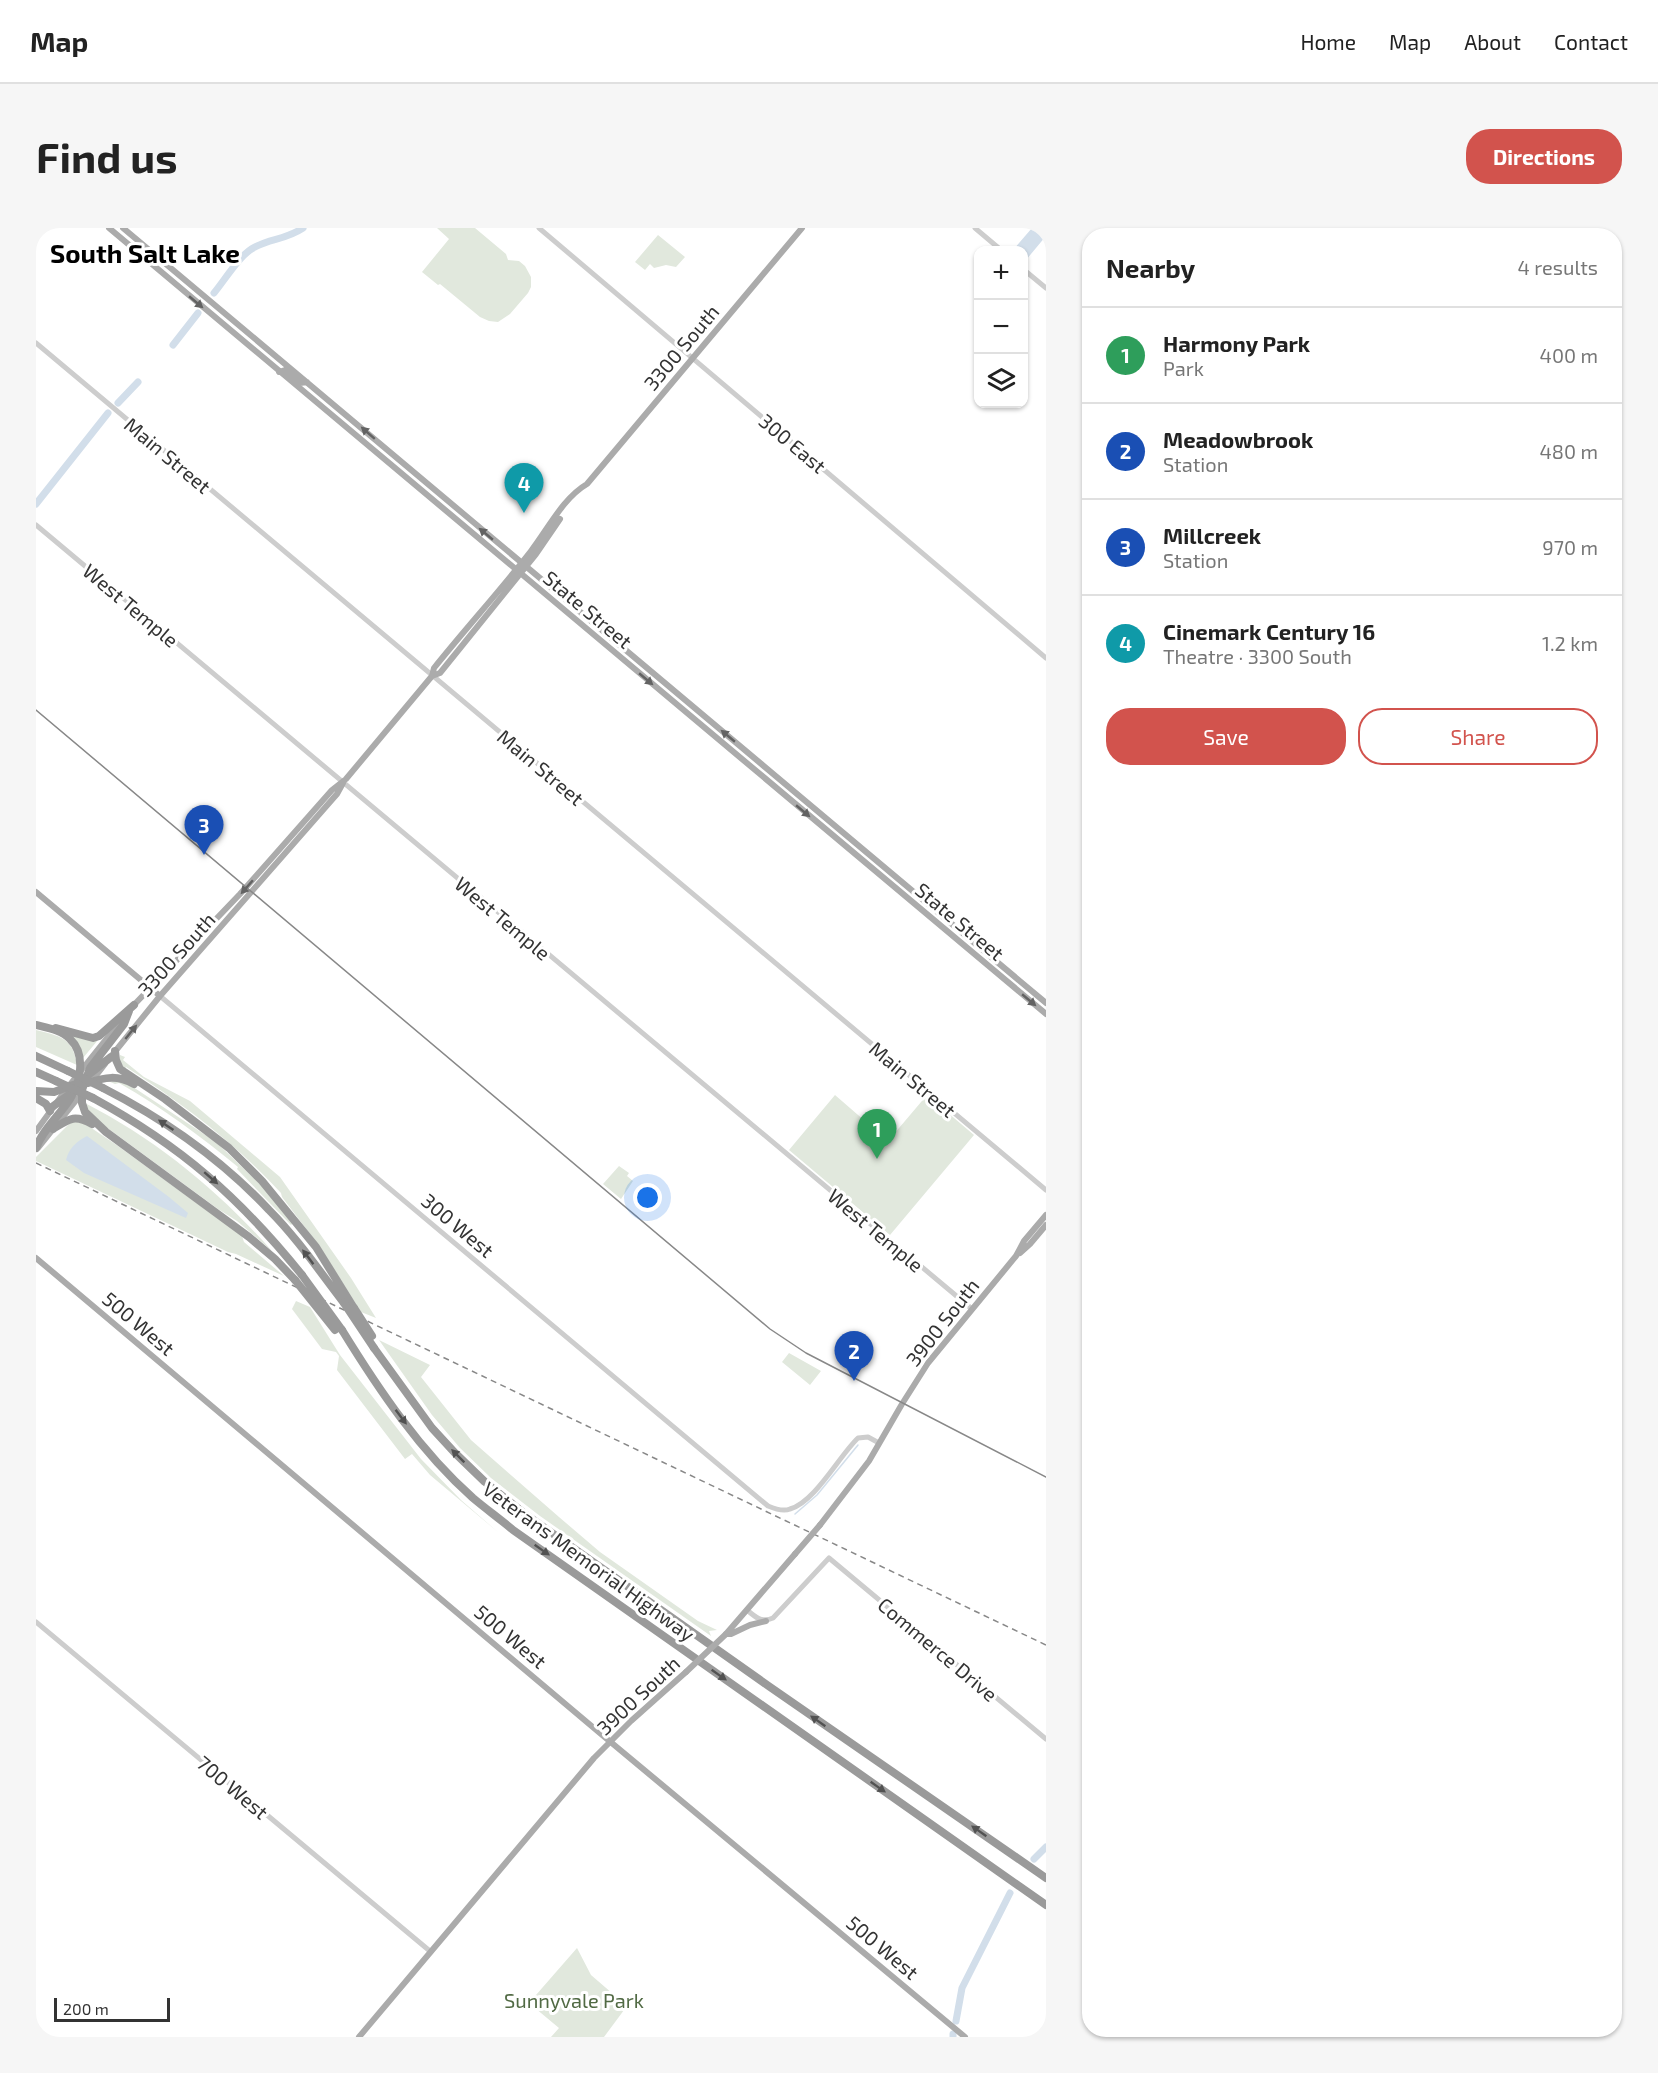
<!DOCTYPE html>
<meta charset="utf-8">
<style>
body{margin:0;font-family:"Exo 2",sans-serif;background:#f6f6f6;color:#222}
.controls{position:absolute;right:18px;top:18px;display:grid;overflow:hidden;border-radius:12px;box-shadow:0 2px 4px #0004}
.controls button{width:54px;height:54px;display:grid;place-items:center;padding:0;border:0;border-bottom:2px solid #e0e0e0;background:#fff;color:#222;font:30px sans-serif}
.scale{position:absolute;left:18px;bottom:15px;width:116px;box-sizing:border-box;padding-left:6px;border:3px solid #333;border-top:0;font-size:16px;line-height:21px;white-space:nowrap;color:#333;-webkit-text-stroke:4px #fff;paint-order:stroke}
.you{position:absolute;left:612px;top:970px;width:21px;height:21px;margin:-15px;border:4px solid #fff;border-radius:50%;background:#1a73e8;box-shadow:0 0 0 9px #1a73e833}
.badge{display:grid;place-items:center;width:39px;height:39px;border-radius:50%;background:#d2534d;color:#fff;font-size:20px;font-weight:700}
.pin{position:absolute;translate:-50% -50px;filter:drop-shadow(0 2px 3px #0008)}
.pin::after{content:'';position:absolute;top:32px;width:21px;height:18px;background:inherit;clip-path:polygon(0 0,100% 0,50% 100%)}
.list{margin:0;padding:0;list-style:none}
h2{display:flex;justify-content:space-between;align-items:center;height:78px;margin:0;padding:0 24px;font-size:26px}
h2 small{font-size:20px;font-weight:400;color:#767676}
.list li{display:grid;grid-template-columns:39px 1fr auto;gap:18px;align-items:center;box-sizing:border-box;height:96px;padding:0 24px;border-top:2px solid #e0e0e0}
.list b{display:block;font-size:22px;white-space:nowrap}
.list p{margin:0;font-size:20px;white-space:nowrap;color:#767676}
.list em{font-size:20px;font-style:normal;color:#767676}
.actions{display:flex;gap:12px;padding:18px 24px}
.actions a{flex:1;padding:14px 0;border:2px solid #d2534d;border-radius:24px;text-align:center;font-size:21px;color:#d2534d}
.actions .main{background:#d2534d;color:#fff}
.icon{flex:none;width:33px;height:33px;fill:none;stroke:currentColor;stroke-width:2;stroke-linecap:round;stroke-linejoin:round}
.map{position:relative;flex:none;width:1010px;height:1809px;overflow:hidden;border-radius:24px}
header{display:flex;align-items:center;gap:36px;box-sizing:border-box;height:84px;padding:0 30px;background:#fff;border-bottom:2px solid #e0e0e0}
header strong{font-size:28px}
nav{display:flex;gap:33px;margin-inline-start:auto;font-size:21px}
.intro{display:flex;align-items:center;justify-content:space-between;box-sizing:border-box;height:144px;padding:0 36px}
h1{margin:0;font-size:42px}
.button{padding:15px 27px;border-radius:24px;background:#d2534d;color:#fff;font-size:21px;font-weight:700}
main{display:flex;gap:36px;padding:0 36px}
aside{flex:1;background:#fff;border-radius:24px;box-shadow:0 2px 4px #0004}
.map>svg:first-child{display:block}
.green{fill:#e1e8dd}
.water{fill:#d2deea}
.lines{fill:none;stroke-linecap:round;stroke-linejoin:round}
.stream{stroke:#d2deea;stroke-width:1.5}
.river{stroke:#d2deea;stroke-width:7}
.minor{stroke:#cdcdcd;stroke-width:5}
.major{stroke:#ababab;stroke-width:6}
.highway{stroke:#9a9a9a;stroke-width:8}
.tram{stroke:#888;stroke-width:1.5}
.rail{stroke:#888;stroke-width:1.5;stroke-dasharray:6 4.5;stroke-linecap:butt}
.major-bridge{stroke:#ababab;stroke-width:6}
.highway-bridge{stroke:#9a9a9a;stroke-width:8}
.oneway{fill:#636363}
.oneway2{fill:#525252}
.labels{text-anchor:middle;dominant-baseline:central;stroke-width:6;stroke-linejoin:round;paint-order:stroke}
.street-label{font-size:20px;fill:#333;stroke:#fff}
.park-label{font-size:20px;fill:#516a44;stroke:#fff}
.district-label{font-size:26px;font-weight:bold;fill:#000;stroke:#fff}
</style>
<header>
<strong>Map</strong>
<nav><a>Home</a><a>Map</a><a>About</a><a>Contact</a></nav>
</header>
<div class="intro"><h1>Find us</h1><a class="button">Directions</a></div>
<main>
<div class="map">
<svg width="1010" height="1809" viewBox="0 0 1010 1809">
<rect width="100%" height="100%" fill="#fff"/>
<path class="green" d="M 401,0 L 439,0 L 470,26 L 472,32 L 483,33 L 489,38 L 495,49 L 495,59 L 492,65 L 474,86 L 462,94 L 453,93 L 444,89 L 404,56 L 402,57 L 386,44 L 413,11 Z
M 622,7 L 649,29 L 640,39 L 630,37 L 618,40 L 614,36 L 609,42 L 599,34 Z
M 0,802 C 23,808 37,809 41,837 L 0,819 Z
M 35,806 L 62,812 L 47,830 Z
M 84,827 L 89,829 L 87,832 L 108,849 L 154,873 L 244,949 L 315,1050 L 340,1090 L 325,1084 L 284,1019 L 246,969 L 245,965 C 198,914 148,877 90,839 L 89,841 L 84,834 Z
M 72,853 L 91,855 L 180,914 L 231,963 L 257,995 L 255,997 L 201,941 L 202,939 C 164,908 127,880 83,855 L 79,856 Z
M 799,867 L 852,913 L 891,867 L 938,907 L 854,1007 L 753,922 Z
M 49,875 C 121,912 183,963 236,1023 L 201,993 L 182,981 L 62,893 L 55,887 Z
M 38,893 L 48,895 L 82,918 L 206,1008 L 208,1014 L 248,1048 L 200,1026 L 192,1024 L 0,933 L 0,929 L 31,898 Z
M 583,938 L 593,945 L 591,948 L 597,953 L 585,971 L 567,956 Z
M 260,1073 L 274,1079 L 304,1127 L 385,1231 L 425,1272 L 463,1305 L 394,1247 L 376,1226 L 369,1231 L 301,1142 L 303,1128 L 300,1124 L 286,1121 L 256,1081 Z
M 343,1112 L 394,1137 L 385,1149 L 435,1212 L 523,1289 L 564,1324 L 662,1393 L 681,1402 L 673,1403 L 675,1408 L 504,1288 L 455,1250 L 424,1220 L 396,1187 Z
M 753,1125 L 785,1143 L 774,1157 L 746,1134 Z
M 541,1720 L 555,1747 L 591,1778 L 568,1809 L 515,1809 L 523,1800 L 493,1775 Z"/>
<path class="water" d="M 996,0 L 1002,0 L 1010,8 L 990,32 L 988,30 L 987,22 L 977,22 Z
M 51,908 L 133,969 L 152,985 L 150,990 L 48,945 L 30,932 C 33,920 40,914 51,908 Z"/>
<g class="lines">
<path class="stream" d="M 759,1286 L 781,1267 L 822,1217"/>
<path class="river" d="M 178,65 C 189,52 204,26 219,19 C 235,10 249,12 267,0
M 137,117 L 162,85
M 82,175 L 102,154
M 0,276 L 72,185
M 998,1631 L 1010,1619
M 920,1793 L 926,1760 L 974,1665
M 917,1809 L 917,1806"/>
<path class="minor" d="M 503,0 L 1010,430
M 939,0 L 965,22
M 987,41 L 1010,60
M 0,115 L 1010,962
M 0,297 L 936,1081
M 124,768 L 732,1278 C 739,1281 747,1284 754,1281 C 779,1274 803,1228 822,1210 L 832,1209 L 843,1215
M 711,1382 C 719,1389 726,1395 737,1390 L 793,1330 L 1010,1511
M 0,1394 L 395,1724"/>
<path class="major" d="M 73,0 L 1010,786
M 87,0 L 1010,775
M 243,144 L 249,142 L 264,155 L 271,154
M 396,448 L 404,445 L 500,326 L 524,291
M 0,664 L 124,768
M 95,780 L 204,666 L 296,562 L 310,551 L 396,448 L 398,440 C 430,400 464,363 495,323 C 512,301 527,270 551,256 L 766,0
M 77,826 L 124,768 L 301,566 L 307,555
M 55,854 L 69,836
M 0,903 L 32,859 L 87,790
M 2,920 L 46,865
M 984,1025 L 994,1016 L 1010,997
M 0,1030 L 565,1506 L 929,1809
M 784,1297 L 833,1233 L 866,1176 L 892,1135 L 980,1028 L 988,1013 L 1010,987
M 690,1406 L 759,1326
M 690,1406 L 695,1406 L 714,1397 L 730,1393
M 323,1809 L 558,1530 L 595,1493 L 650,1444"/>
<path class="highway" d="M 93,783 L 88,796 L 54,840 L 46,862 L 46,875 L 49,884 L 70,904 L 213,1009 L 239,1031 L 259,1052
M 0,797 C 12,800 25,802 34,811 C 50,826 45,854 34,871 C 23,888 7,901 0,920
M 20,800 L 57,810 L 63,808 L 98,777
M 79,823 L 80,832 L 84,841 L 129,871 L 193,920 L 226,953 L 280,1019 L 318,1080
M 0,828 L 32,843
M 0,844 L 20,853
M 52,847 L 75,829
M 52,855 C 69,849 82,847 98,856
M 67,860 C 128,891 186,932 233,982 C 261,1010 284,1044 308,1075
M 0,863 L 18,864 L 37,857
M 0,870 L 10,876 L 14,883
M 57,870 C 145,918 203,969 266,1047
M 16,879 L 34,866
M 17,901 C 33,891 38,886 56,896
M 306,1102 C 343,1162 384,1223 437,1270 C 450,1281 464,1291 477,1302 L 1010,1677
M 338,1120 L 396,1200 L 419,1225 L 449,1254 L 489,1286 L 734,1459 L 1010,1650"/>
<path class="tram" d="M 0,482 L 734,1101 L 770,1125 L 1010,1249"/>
<path class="rail" d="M 0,935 L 1010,1417"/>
<path class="major-bridge" d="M 759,1326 L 784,1297
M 650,1444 L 690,1406"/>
<path class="highway-bridge" d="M 32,843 L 67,860
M 20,853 L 57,870
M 266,1047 L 306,1102
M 259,1052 L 299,1102
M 308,1075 L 338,1120
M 318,1080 L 336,1108"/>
</g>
<defs><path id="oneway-solid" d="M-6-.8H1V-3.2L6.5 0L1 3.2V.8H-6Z" transform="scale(1.5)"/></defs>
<g class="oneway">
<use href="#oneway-solid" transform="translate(160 74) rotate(40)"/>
<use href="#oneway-solid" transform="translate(332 205) rotate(-139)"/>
<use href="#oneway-solid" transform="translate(450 306) rotate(-140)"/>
<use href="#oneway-solid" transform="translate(610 451) rotate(40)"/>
<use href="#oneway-solid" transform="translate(692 508) rotate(-140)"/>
<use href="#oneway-solid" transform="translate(767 583) rotate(40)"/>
<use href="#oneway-solid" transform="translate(211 659) rotate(131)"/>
<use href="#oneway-solid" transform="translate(993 772) rotate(40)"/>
<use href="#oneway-solid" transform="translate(95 804) rotate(-51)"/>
</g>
<g class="oneway2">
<use href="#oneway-solid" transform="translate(130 897) rotate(-146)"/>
<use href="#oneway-solid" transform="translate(175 950) rotate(41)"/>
<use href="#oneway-solid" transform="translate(272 1029) rotate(-127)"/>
<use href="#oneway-solid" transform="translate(365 1189) rotate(53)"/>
<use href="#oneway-solid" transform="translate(422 1228) rotate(-135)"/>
<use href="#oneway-solid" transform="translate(506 1322) rotate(35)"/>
<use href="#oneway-solid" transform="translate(683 1447) rotate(35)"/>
<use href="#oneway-solid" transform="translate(782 1493) rotate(-145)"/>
<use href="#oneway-solid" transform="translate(842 1559) rotate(35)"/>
<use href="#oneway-solid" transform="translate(943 1603) rotate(-145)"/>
</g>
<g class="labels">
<g class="street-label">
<text transform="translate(645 119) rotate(-50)">3300 South</text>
<text transform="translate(757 215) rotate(40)">300 East</text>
<text transform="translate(132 227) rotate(40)">Main Street</text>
<text transform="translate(95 377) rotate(40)">West Temple</text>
<text transform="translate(552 381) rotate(40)">State Street</text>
<text transform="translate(505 539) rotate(40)">Main Street</text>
<text transform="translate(467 690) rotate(40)">West Temple</text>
<text transform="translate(924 693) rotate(40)">State Street</text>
<text transform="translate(140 726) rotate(-48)">3300 South</text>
<text transform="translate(877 851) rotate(40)">Main Street</text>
<text transform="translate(422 997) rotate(40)">300 West</text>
<text transform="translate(840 1002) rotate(40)">West Temple</text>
<text transform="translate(906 1094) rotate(-52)">3900 South</text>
<text transform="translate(103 1095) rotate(40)">500 West</text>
<text transform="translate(553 1333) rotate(36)">Veterans Memorial Highway</text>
<text transform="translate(475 1408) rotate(40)">500 West</text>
<text transform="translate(902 1421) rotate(40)">Commerce Drive</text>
<text transform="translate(602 1467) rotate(-43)">3900 South</text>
<text transform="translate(197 1559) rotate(40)">700 West</text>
<text transform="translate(847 1719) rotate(40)">500 West</text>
</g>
<g class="park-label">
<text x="538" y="1772">Sunnyvale Park</text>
</g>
<g class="district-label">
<text x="109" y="24">South Salt Lake</text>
</g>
</g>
</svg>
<div class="controls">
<button>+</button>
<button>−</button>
<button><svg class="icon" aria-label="layers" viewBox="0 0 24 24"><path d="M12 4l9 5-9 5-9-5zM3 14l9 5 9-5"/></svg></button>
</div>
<div class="scale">200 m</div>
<div class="you"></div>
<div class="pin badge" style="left:841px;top:931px;background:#2e9e5b">1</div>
<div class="pin badge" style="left:818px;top:1153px;background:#1a4fb4">2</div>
<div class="pin badge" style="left:168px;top:627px;background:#1a4fb4">3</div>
<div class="pin badge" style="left:488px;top:285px;background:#0f9aa8">4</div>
</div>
<aside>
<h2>Nearby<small>4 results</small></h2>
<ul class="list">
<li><span class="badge" style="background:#2e9e5b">1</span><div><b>Harmony Park</b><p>Park</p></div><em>400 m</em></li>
<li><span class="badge" style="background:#1a4fb4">2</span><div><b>Meadowbrook</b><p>Station</p></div><em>480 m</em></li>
<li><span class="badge" style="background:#1a4fb4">3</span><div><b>Millcreek</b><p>Station</p></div><em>970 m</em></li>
<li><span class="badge" style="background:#0f9aa8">4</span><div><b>Cinemark Century 16</b><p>Theatre · 3300 South</p></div><em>1.2 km</em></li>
</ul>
<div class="actions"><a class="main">Save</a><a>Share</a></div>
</aside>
</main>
